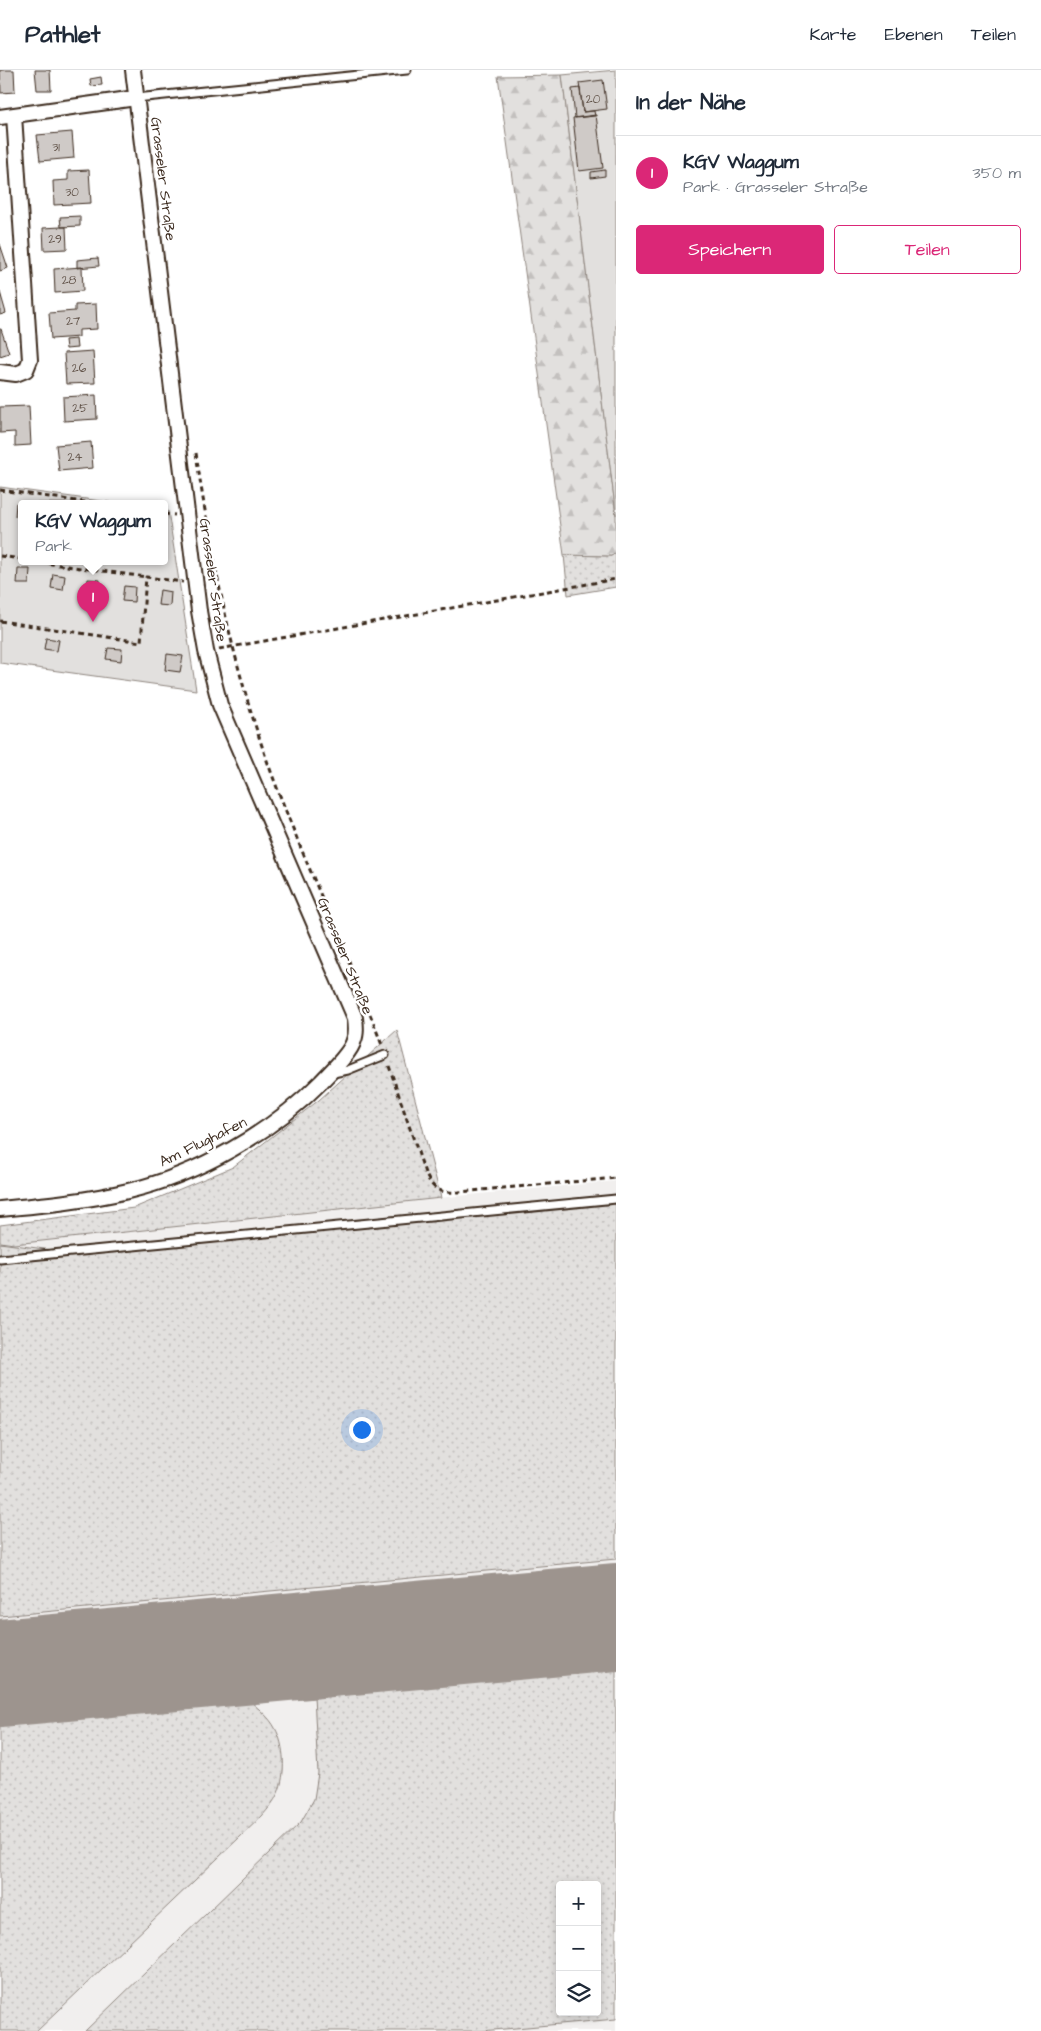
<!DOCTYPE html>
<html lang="de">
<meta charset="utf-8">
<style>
body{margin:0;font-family:"Architects Daughter",sans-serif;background:#f2f2f3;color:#1f2937}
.controls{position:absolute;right:15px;bottom:15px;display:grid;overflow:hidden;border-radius:5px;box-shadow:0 2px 8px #0003}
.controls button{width:45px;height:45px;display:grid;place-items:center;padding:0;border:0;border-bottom:1px solid #e0e1e3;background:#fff;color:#1f2937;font:25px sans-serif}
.you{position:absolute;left:361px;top:1359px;width:18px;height:18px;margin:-12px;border:4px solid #fff;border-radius:50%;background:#1a73e8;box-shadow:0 0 0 8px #1a73e833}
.badge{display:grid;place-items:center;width:32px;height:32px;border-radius:50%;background:#db2777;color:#fff;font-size:16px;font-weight:700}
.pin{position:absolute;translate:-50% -41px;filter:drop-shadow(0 1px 2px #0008)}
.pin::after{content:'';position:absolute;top:26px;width:18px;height:15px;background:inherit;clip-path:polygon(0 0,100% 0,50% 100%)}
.popup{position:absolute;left:18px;top:430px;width:150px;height:65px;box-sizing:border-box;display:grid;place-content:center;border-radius:5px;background:#fff;filter:drop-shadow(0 1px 4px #0005);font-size:16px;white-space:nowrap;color:#747a83}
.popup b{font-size:19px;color:#1f2937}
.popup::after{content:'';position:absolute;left:50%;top:100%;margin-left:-10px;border:10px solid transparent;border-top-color:#fff}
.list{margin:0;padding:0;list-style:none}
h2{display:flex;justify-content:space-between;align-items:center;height:65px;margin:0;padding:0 20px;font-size:21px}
h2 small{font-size:16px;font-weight:400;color:#747a83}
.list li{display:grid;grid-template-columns:32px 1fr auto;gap:15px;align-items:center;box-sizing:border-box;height:75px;padding:0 20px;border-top:1px solid #e0e1e3}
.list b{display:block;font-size:19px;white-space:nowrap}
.list p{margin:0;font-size:16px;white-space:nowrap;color:#747a83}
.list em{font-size:16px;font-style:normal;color:#747a83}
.actions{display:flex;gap:10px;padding:15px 20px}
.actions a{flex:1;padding:11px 0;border:1px solid #db2777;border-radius:5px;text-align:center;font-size:18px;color:#db2777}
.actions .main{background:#db2777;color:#fff}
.icon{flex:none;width:28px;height:28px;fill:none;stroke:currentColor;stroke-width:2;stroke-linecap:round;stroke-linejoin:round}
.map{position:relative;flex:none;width:616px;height:1961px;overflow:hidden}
header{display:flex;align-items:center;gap:30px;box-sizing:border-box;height:70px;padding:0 25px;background:#fff;border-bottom:1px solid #e0e1e3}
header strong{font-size:24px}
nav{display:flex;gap:28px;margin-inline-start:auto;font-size:18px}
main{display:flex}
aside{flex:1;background:#fff}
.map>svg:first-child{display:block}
.built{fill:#f1efee;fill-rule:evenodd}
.grass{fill:url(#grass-dots);stroke:#8e857e;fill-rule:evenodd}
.forest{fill:url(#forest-firs);stroke:#8e857e}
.garden{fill:#e2e0de;stroke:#8e857e}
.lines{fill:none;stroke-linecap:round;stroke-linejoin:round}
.runway{stroke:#9d948e;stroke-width:108}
.building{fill:#cfcac7;stroke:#3b2a1e}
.lane-casing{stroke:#3b2a1e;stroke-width:11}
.street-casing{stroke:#3b2a1e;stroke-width:18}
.path{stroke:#3b2a1e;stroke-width:3;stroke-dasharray:5 4;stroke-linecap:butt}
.lane{stroke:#fff;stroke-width:7}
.street{stroke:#fff;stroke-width:14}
.labels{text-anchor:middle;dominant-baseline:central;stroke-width:5;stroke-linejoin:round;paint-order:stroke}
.number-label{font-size:12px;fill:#605248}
.street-label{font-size:15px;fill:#3b2a1e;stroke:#fff}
</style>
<header>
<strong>Pathlet</strong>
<nav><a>Karte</a><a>Ebenen</a><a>Teilen</a></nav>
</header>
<main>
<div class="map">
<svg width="616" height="1961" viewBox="0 0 616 1961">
<defs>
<pattern id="grass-dots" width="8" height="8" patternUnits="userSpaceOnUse" patternTransform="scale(1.25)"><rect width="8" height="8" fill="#e2e0de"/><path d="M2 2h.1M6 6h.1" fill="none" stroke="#c3c0be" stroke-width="1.8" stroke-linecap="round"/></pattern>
<pattern id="forest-firs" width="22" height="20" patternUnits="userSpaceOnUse" patternTransform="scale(1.25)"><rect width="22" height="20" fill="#e2e0de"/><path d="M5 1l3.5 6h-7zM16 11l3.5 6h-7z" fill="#c3c0be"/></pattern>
</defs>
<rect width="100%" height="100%" fill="#fff"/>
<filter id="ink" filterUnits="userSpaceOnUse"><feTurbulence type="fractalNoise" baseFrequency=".02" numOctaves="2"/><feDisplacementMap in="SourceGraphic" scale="10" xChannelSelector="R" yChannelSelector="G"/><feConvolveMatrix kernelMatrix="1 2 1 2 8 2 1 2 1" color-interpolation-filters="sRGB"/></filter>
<g filter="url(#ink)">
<path class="built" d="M 616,1111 L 616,1961 L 0,1961 L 0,1170 ZM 560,1815 L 597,1815 L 597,1942 L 560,1942 Z"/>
<path class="grass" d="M 616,483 L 616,517 L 568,525 L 564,485 L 611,486 Z
M 397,960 L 441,1128 L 14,1174 L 0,1172 L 0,1155 L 134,1138 L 233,1097 L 319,1030 Z
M 616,1131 L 616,1489 L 0,1546 L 0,1173 L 74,1183 Z
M 616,1599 L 616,1949 L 482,1961 L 85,1961 L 301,1752 L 314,1729 L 318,1703 L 314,1626 ZM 560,1815 L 597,1815 L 597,1942 L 560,1942 Z
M 251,1632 C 259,1639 270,1648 275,1658 C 285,1675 286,1705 278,1723 C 274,1732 268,1739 262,1746 L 37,1961 L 0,1961 L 0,1656 Z"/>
<path class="forest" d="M 562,5 L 616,445 L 616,483 L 611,486 L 564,485 L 498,6 Z"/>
<path class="garden" d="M 616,0 L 616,445 L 562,5 Z
M 0,417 L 115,433 L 22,433 L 22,491 L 164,491 L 164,440 L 168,441 L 196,620 L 0,593 Z"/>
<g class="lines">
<path class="runway" d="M 0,1603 L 616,1547"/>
</g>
<path class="building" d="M 0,0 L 14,0 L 15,22 L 1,23 Z
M 35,0 L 50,0 L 51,20 L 37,20 Z
M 101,7 L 102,15 L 91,16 L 90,9 Z
M 603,10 L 607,39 L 583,42 L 579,13 Z
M 580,18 L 583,42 L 594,41 L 595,46 L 575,48 L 572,19 Z
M 596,45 L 603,98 L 579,101 L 573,48 Z
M 72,62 L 74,88 L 40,91 L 37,65 Z
M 89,100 L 91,133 L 54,135 L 53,111 L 68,110 L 68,101 Z
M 605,100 L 605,106 L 591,108 L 591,102 Z
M 80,146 L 80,156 L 61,157 L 60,147 Z
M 61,157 L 66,157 L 67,179 L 44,180 L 43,158 Z
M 0,174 L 8,198 L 0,201 Z
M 98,188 L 99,196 L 77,198 L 77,190 Z
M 82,197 L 83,221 L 55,223 L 54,199 Z
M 0,222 L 6,243 L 0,245 Z
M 96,234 L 97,259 L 79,260 L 79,267 L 51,269 L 49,243 L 75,241 L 75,235 Z
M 0,259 L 1,259 L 9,283 L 0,286 Z
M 76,269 L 77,278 L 66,279 L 65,270 Z
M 93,281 L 95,313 L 66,314 L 64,283 Z
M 96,325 L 97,349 L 64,351 L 63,327 Z
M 29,336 L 31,375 L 15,376 L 15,362 L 0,363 L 0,337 Z
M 91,372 L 93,398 L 59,401 L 56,375 Z
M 16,433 L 22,434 L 22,447 L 15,446 Z
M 18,499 L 30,499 L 29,514 L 17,514 Z
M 53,504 L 65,506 L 63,520 L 51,518 Z
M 88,509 L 100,510 L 99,522 L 87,521 Z
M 124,516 L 135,517 L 134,532 L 122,531 Z
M 160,520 L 171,522 L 170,536 L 158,535 Z
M 46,568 L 59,570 L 57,581 L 44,579 Z
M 108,578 L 122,579 L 121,591 L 106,589 Z
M 167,584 L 183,586 L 180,602 L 165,600 Z"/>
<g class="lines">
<g class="lane-casing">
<path id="lane" d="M 136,28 L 407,0
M 333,1003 L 348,1000 L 385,985
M 0,1189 L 616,1129"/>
</g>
<g class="street-casing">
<path id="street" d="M 0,47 L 136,28
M 0,302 L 16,304 L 26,300 L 30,290 L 14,45
M 0,1139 C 43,1135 86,1131 128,1121 C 197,1105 272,1062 321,1012 C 330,1002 351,983 354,970 C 357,963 356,955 355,948 L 220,635 L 206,581 L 199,541 L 133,0"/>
</g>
<path class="path" d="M 196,383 C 210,479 229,577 260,670 C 287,751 323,829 356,908
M 0,420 L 91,433
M 164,444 L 175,445
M 0,486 L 22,489
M 31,491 L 146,507
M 0,551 L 141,572 L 146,507 L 183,512
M 219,579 L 616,509
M 370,944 L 382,975
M 389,996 L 425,1103 C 434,1121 439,1123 459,1122 L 616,1108"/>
<use href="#lane" class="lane"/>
<use href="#street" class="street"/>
</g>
</g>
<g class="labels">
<g class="number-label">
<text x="593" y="29">20</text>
<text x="56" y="77">31</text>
<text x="72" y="122">30</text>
<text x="55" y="169">29</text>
<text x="69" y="210">28</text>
<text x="73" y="251">27</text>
<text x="79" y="298">26</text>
<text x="80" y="338">25</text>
<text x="75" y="387">24</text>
</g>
<g class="street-label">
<text transform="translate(163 109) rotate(83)">Grasseler Straße</text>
<text transform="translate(213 510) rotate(82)">Grasseler Straße</text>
<text transform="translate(345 886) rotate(68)">Grasseler Straße</text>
<text transform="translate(203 1072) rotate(-26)">Am Flughafen</text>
</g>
</g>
</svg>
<div class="controls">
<button>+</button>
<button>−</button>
<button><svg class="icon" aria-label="layers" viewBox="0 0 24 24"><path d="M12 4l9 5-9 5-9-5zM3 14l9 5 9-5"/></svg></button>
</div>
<div class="you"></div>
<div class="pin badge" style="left:93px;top:552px">1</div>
<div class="popup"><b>KGV Waggum</b>Park</div>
</div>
<aside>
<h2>In der Nähe<small></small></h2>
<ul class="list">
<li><span class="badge">1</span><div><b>KGV Waggum</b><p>Park · Grasseler Straße</p></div><em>350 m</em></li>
</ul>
<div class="actions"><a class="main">Speichern</a><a>Teilen</a></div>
</aside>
</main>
